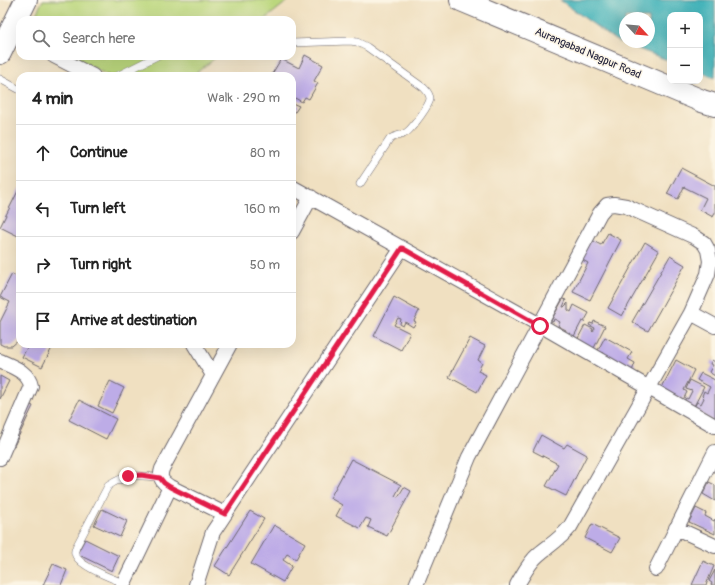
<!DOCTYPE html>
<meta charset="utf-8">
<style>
body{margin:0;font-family:Pangolin,sans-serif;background:#f2f2f2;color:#222}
.controls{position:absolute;right:12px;top:12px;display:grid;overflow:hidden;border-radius:8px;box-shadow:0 4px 16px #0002}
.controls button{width:36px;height:36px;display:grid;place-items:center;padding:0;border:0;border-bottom:1px solid #e0e0e0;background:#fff;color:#222;font:20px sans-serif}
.compass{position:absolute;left:619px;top:12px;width:36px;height:36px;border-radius:50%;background:#fff;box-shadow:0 4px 16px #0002;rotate:116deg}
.stop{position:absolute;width:12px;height:12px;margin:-9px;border:3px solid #e11d48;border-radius:50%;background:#fff}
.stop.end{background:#e11d48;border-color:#fff;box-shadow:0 1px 4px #0008}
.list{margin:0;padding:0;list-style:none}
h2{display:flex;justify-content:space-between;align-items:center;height:52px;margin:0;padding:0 16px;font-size:17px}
h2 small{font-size:13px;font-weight:400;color:#767676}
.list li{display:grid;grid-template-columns:26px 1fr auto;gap:12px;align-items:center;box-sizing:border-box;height:56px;padding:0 16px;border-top:1px solid #e0e0e0}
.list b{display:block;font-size:15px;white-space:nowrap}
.list em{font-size:13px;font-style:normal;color:#767676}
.icon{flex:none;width:22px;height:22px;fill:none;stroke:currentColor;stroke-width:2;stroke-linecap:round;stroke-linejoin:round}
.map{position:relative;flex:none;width:715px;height:585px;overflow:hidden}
.search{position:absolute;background:#fff;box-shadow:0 4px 16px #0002;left:16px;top:16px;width:280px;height:44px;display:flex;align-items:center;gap:10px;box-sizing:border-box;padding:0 14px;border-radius:12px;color:#767676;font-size:15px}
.panel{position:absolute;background:#fff;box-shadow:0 4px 16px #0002;left:16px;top:72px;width:280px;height:276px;border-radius:12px}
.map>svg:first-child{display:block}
.green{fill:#bbd77d;stroke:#6e7c5c}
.water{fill:#41b2b9;stroke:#326a7a;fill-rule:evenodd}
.building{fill:#bdace7}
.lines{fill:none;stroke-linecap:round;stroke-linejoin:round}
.service-casing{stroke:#6a646a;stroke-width:8}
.minor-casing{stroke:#6a646a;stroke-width:16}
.primary-casing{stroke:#6a646a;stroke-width:24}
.trunk-casing{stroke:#6a646a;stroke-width:24}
.service{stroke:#fff;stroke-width:7}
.minor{stroke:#fff;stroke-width:14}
.primary{stroke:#fff;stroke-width:22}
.trunk{stroke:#fff;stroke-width:22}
.route{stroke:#e11d48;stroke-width:5}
.labels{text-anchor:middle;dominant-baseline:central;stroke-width:3;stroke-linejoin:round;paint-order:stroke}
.street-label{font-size:11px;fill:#22223b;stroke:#fcf5e5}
</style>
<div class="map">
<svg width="715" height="585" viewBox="0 0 715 585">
<rect width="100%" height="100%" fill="#fcf5e5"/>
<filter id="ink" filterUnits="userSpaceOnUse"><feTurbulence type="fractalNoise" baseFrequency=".025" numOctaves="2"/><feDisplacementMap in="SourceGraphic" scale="8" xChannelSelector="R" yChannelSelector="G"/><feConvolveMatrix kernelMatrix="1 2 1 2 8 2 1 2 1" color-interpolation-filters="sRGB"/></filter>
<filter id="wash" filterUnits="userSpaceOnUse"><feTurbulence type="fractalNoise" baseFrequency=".012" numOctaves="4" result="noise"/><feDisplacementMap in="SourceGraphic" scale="16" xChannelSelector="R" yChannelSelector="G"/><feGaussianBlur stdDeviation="0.9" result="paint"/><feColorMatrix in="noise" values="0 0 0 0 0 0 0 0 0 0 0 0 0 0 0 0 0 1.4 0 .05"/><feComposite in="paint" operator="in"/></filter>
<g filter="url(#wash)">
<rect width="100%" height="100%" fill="#f0e0c1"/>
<path class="green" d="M 43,0 L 289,0 L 264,20 L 33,20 Z
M 72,56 L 218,56 L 192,76 L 109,76 Z"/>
<path class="water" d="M 560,0 L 715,0 L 715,78 L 700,72 L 700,15 L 670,15 L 670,61 L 615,40 ZM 625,18 L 649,18 L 649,42 L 625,42 Z"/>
<g id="blocks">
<path class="building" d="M 305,55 L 323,65 L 314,81 L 318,83 L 309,99 L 305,97 L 302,102 L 295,98 L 292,103 L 299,106 L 295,112 L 292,111 L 292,76 L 276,76 L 272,74 L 281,59 L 299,68 Z
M 681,168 L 715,186 L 715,213 L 713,217 L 700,210 L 706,198 L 684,187 L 678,199 L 667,194 Z
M 20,187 L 20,237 L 0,227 Z
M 608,233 L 621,240 L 590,300 L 573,292 L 588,263 L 579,258 L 589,239 L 601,245 Z
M 645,242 L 659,251 L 622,316 L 608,308 Z
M 670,256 L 685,265 L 648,331 L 632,322 Z
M 12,274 L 20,278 L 20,339 L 12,346 L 4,346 L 0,344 L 0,322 L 10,302 L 0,297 Z
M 394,297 L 419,311 L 414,321 L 416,322 L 413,327 L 405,322 L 403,326 L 400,324 L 401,319 L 398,318 L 394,325 L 410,333 L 401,350 L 374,336 Z
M 563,299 L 566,300 L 563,307 L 564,307 L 568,303 L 568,310 L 571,312 L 574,305 L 589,313 L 584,322 L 582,321 L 572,340 L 563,336 L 566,330 L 558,326 L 560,322 L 554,319 L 553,322 L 551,321 Z
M 594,321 L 605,326 L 592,352 L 575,344 L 585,325 L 593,329 L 592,331 L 593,332 L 595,328 L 589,325 L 590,323 L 593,324 Z
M 605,337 L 632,352 L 628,359 L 635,363 L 632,371 L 597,352 Z
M 470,338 L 485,346 L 478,360 L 482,363 L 478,371 L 486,375 L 477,392 L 449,377 Z
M 29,344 L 54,344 L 42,367 L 22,357 Z
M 676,360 L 694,370 L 684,390 L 687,392 L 683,400 L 660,391 Z
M 712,360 L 715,362 L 715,376 L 709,372 L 713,365 L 710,364 Z
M 701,373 L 715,380 L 715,423 L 693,409 L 697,402 L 701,404 L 704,398 L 702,396 L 704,391 L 707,393 L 710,387 L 697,380 Z
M 0,376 L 9,381 L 0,399 Z
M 690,380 L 704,387 L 692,410 L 684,401 L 686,398 L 688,399 L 692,391 L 686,389 Z
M 110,381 L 124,388 L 112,413 L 98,406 Z
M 79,400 L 116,419 L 106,439 L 69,420 Z
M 26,403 L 33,406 L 14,446 L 7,443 Z
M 541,435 L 564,448 L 567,444 L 587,455 L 566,496 L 546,486 L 558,464 L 533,451 Z
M 351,459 L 401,485 L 395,496 L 398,497 L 404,487 L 411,491 L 387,536 L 368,527 L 371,520 L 366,518 L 360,528 L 336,516 L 342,505 L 330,498 Z
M 709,482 L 715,485 L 715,501 L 703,494 Z
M 696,508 L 706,513 L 705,516 L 714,521 L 715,519 L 715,534 L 689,522 Z
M 102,509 L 127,521 L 120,537 L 94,525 Z
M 250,511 L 264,519 L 229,575 L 215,566 Z
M 592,524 L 620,538 L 612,552 L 585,538 Z
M 274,525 L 305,543 L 296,559 L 287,554 L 283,560 L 292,566 L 283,582 L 251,564 Z
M 85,539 L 119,556 L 112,571 L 77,554 Z
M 703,561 L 714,566 L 706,585 L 692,585 Z
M 53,564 L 67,570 L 61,585 L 43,585 Z
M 715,570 L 715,585 L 711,585 L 712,583 L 709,581 Z"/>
</g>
</g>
<g filter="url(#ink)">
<use href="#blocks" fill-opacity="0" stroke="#6a646a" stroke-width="1"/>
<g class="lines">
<g class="service-casing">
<path id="service" d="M 292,43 L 350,41 L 357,42 L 367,47 L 424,88 C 427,91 430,94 430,99 C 429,106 413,127 407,132 C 402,136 395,135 390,139 L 360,184
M 117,76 L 157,56
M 0,79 L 20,90
M 124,583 C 113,579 76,565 75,553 C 74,551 76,549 76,547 L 108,486 C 127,473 139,475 161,478"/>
</g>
<g class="minor-casing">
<path id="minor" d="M 54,56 L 93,76
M 292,187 L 540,325 L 715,426
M 292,232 L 311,197
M 691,313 L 715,326
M 194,344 L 213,375
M 0,361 C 12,367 28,371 31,386 L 0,458
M 225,514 L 170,487 C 162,482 159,478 162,469 L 230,344
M 676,528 L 715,546
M 656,569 L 715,452
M 123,585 L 170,487
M 196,585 L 213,532 L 402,248
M 416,585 L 469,457 L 600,213 L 607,205 L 614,204 L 626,206 L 695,237 L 704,243 L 708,250 L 710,261 L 708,274 L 691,313 L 570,527 C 560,539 550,545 539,554 C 529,562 523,575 517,585"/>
</g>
<g class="primary-casing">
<path id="primary" d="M 0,53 L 26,0"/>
</g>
<g class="trunk-casing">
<path id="trunk" d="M 461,0 L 702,101 L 715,105"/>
</g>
<use href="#service" class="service"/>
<use href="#minor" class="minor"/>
<use href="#primary" class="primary"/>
<use href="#trunk" class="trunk"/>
</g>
</g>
<g class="lines" filter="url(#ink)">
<path class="route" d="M 128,476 L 141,475 L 160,478 L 164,483 L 170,487 L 225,514 L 402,248 L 540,326"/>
</g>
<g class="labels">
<g class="street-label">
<text transform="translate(588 53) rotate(23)">Aurangabad Nagpur Road</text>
</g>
</g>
</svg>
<div class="controls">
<button>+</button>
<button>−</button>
</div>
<svg class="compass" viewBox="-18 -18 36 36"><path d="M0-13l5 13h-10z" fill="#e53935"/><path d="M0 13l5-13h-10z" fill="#767676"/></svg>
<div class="stop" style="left:540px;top:326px"></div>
<div class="stop end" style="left:128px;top:476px"></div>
<div class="search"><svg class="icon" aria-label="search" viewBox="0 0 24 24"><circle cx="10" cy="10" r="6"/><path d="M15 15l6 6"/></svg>Search here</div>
<section class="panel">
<h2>4 min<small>Walk · 290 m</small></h2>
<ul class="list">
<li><svg class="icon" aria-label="ahead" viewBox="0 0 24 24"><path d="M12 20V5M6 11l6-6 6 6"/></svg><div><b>Continue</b></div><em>80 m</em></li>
<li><svg class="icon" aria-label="left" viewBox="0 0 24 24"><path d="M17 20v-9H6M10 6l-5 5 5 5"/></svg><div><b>Turn left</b></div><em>160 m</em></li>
<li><svg class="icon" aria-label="right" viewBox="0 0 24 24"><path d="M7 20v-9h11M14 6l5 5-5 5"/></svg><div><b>Turn right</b></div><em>50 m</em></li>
<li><svg class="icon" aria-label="arrive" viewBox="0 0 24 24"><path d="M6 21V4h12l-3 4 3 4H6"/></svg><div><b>Arrive at destination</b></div></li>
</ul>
</section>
</div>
